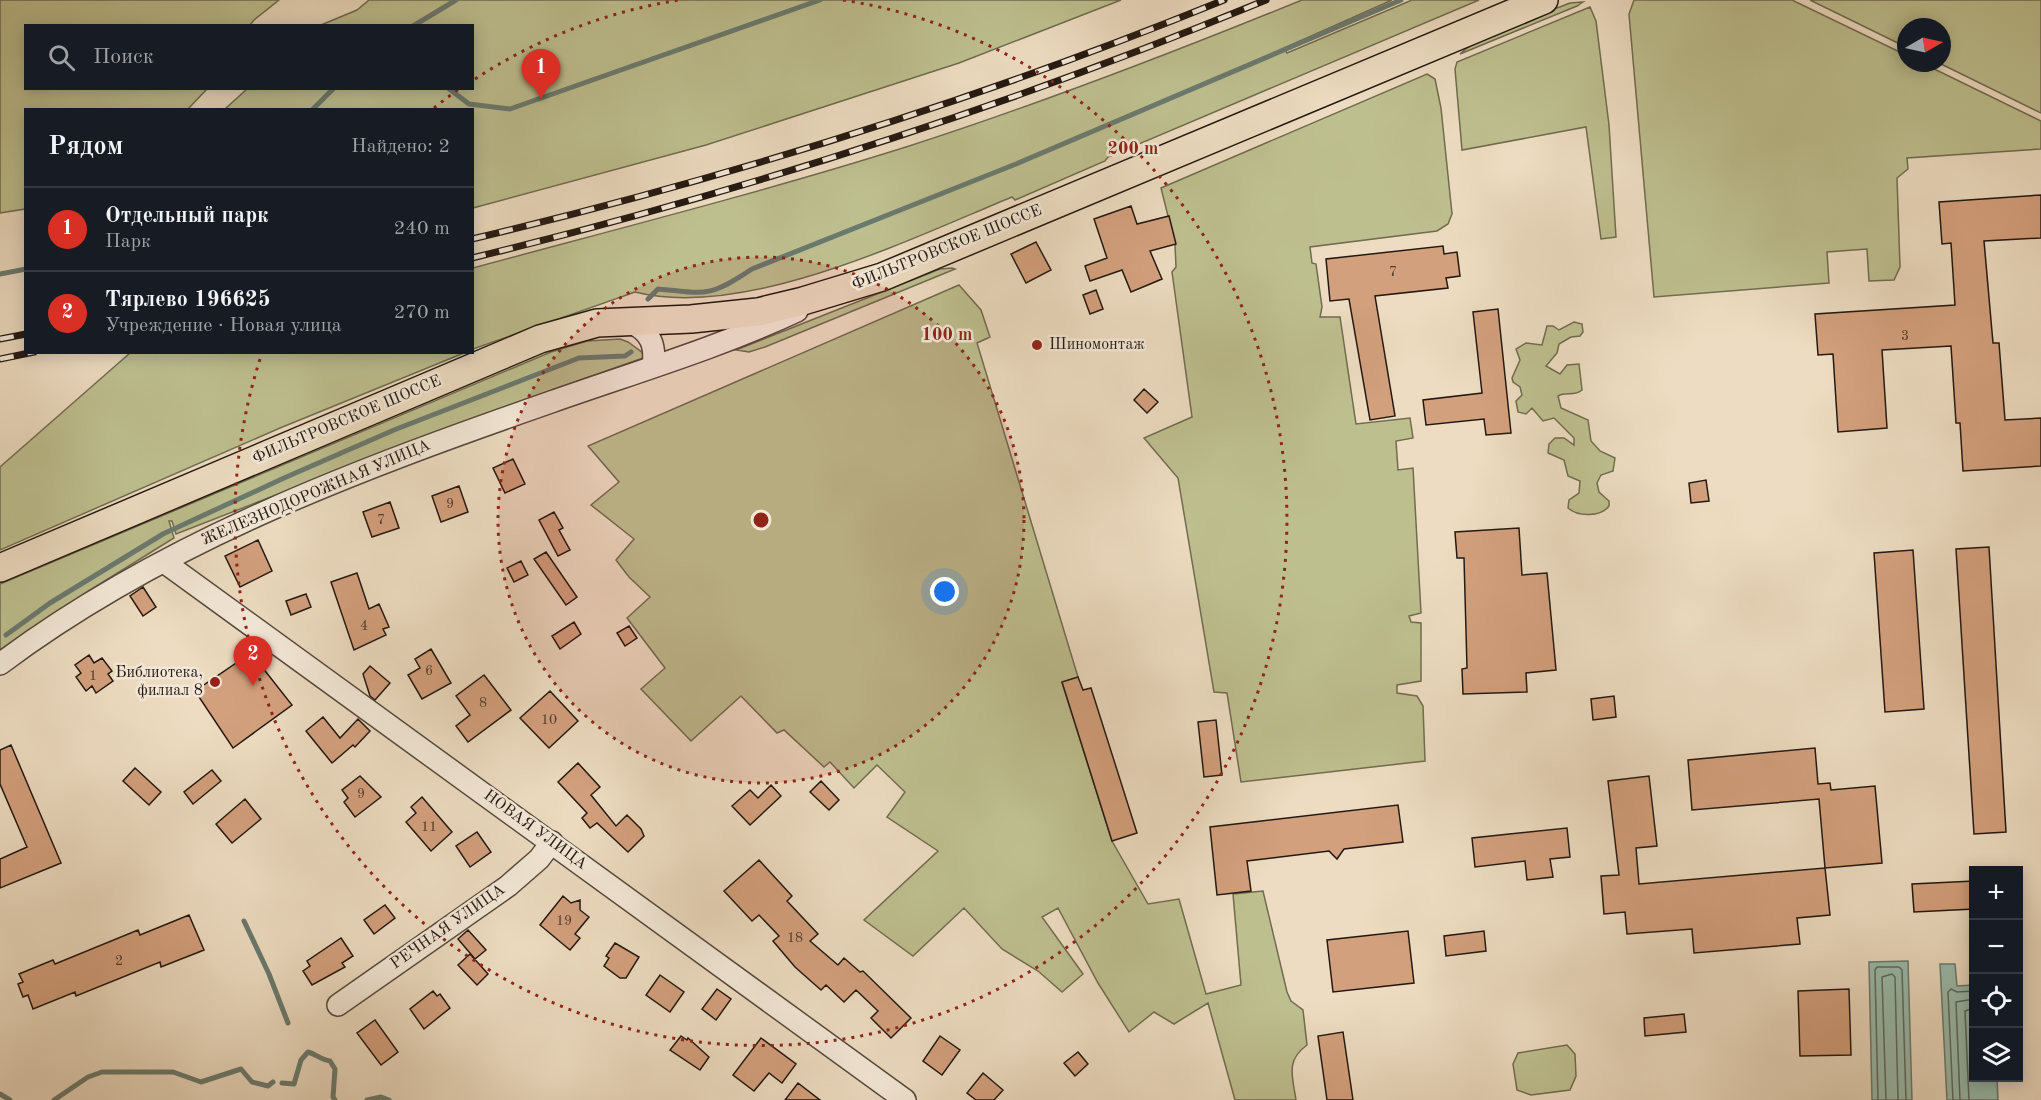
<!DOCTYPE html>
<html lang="ru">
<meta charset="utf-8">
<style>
body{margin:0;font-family:"Old Standard TT",serif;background:#242831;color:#f1f3f6}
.controls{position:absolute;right:18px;bottom:18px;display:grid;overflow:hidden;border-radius:0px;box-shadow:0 3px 15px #0003}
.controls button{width:54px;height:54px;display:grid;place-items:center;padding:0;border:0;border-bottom:2px solid #363941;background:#171b24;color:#f1f3f6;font:30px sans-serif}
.compass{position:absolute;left:1897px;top:18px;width:54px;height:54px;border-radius:50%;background:#171b24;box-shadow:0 3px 15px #0003;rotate:81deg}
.you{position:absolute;left:945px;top:592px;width:21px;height:21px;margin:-15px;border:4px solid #fff;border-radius:50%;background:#1a73e8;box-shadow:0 0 0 9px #1a73e833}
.badge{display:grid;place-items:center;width:39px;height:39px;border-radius:50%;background:#d93025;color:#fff;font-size:20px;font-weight:700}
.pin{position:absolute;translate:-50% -50px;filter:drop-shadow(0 2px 3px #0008)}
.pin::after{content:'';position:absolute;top:32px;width:21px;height:18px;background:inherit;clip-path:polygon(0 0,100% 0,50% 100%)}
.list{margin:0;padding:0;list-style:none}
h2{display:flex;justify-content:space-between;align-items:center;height:78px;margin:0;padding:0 24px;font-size:26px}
h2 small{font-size:20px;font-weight:400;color:#9ea1a6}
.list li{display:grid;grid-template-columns:39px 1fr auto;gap:18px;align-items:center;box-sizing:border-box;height:84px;padding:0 24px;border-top:2px solid #363941}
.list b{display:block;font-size:22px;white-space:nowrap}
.list p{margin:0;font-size:20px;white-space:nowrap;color:#9ea1a6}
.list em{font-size:20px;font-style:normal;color:#9ea1a6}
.icon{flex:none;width:33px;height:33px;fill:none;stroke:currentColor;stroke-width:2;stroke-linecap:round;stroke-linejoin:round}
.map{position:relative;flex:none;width:2041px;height:1100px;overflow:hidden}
.search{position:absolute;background:#171b24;box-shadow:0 3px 15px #0003;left:24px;top:24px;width:450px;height:66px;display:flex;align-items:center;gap:15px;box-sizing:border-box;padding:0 21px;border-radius:0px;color:#9ea1a6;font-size:22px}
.panel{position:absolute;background:#171b24;box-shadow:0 3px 15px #0003;left:24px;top:108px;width:450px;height:246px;border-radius:0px}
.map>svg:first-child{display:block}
.green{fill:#bebf8f;stroke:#706c50;stroke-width:1.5}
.water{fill:#9abcad;stroke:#6a7a6f;stroke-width:1.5}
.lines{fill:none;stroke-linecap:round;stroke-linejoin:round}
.shore{stroke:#5e6a5f;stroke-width:1.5}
.stream{stroke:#6a7a6f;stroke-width:5}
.building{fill:#d3a07d;stroke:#231811;stroke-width:1.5}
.minor-casing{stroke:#56493d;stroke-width:24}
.major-casing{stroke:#231811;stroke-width:30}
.minor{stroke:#f3e8d7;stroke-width:21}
.major{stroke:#eddcc1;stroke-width:27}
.rail-casing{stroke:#231811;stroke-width:7}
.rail{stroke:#f3e8d7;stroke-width:4.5;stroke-dasharray:14;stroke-linecap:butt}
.ring{fill:none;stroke:#8f2418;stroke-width:3;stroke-dasharray:3 6}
.poi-dot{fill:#8f2418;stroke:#f3e8d7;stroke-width:2}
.labels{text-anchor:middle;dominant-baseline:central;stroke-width:5;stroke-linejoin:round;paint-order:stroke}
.number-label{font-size:14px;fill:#4f3a2c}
.street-label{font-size:16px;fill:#231811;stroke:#f3e8d7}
.poi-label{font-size:16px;fill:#231811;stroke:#f3e8d7;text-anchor:start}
.centre{fill:#8f2418;stroke:#f3e8d7;stroke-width:3}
.ring-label{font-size:18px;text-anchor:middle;font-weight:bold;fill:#8f2418;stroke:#f3e8d7;stroke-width:5;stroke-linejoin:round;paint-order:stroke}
</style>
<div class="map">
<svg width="2041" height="1100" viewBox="0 0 2041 1100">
<rect width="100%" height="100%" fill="#eddcc1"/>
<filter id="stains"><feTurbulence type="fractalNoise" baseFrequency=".00333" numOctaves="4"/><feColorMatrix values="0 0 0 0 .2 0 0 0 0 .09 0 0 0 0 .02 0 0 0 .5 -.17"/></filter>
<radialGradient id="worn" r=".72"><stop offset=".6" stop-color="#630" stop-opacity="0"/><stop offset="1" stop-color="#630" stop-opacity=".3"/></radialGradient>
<path class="green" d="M 0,0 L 279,0 L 254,20 L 250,25 L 26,26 L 26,88 L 207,89 L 188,109 L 26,110 L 25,209 L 0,213 Z
M 369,0 L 1121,0 L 959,63 L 706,145 L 473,208 L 472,110 L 225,109 L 247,89 L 472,88 L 472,26 L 321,25 L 357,10 Z
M 1302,0 L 1392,0 L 1284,48 L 1287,53 L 1412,0 L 1479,0 L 1108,157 L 1105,161 L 1015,200 L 1012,197 C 910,239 745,320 635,292 L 473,349 L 473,268 C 617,229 763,192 906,147 C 1040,104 1172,53 1302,0 Z
M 1634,0 L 1792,0 L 1906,55 L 1906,63 L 1922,63 L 2041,121 L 2041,149 L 1907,158 L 1908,169 L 1897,178 L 1900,267 L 1894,280 L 1869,281 L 1867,249 L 1827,252 L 1829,283 L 1654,297 L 1629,14 Z
M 1810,0 L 2041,0 L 2041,113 L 1939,63 L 1942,63 L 1942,27 L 1906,27 L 1906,47 Z
M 1583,2 L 1577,6 L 1460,54 C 1481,33 1540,15 1570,3 Z
M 1590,7 L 1596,21 L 1609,125 L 1616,237 L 1601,239 L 1586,127 L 1462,150 L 1455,69 L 1457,62 Z
M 1427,74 L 1435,79 L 1441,108 L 1452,214 L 1448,224 L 1437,231 L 1310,247 L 1312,263 L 1316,264 L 1322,307 L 1320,317 L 1340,317 L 1356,424 L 1410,418 L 1413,438 L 1396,441 L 1398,470 L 1413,468 L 1421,613 L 1409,616 L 1411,622 L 1421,623 L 1421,681 L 1397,685 L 1397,693 L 1417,696 L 1423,706 L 1425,761 L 1241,782 L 1227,693 L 1214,692 L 1178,478 L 1144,438 L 1192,417 L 1172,272 L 1176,267 L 1175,244 L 1161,188 Z
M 952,268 L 955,269 L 765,347 L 749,352 L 736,350 L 940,269 Z
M 959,285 L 981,310 L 990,337 L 977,343 L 1078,677 L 1062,683 L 1112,841 L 1148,904 L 1179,899 L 1206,994 L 1241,985 L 1233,894 L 1263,891 L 1287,992 L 1291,1001 L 1303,1010 L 1307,1045 C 1286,1060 1292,1075 1296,1100 L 1235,1100 L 1208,1003 L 1174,1024 L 1154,1012 L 1129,1032 L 1098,983 L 1058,908 L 1042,917 L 1083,974 L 1062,992 L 1038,971 L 1002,949 L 964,908 L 913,956 L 864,920 L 938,851 L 887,817 L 905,792 L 877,765 L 854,788 L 830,762 L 824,767 L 784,730 L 777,733 L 741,696 L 691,741 L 641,689 L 665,668 L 627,618 L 650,597 L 629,577 L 616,560 L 634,539 L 591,505 L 619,482 L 588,446 Z
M 1574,322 L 1582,324 L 1583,332 L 1580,336 L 1571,337 L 1559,344 L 1557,353 L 1546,366 L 1560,374 L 1567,365 L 1579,364 L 1582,390 C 1574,397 1566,391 1558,396 L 1561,408 L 1588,420 L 1591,441 L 1600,451 L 1615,458 L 1613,471 L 1601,475 L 1597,483 L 1599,492 L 1609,501 L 1609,506 C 1601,517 1578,517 1568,508 L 1569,500 L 1579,493 L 1580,481 L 1568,476 L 1564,460 L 1548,453 L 1549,444 L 1555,438 L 1564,438 L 1574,445 L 1574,438 L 1554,418 L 1543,421 L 1532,408 L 1526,414 L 1518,412 L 1516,401 L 1522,395 L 1520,387 L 1513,382 L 1512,378 L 1520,360 L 1516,349 L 1526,343 L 1542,345 L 1547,326 L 1553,326 L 1559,330 Z
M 620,339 L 628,342 L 643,353 L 643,358 L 473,418 L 176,534 L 172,521 L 169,521 L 174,538 L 169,541 L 87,592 L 0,652 L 0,584 L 551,352 L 587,341 Z
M 130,353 L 130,352 L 464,353 L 280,428 L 0,550 L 0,467 Z
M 1567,1045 L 1575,1054 L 1576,1076 L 1570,1090 L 1531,1095 L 1517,1090 L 1513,1064 L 1518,1053 Z"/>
<path class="water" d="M 1908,961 L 1912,1100 L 1872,1100 L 1869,962 Z
M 1940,964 L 1955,964 L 1957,986 L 1973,985 L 1974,1078 L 1997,1078 L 1998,1100 L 1947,1100 Z"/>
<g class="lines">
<path class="shore" d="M 1878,1100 L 1875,970 L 1877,967 L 1899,967 L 1902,970 L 1906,1100
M 1886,1100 L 1882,977 L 1892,974 L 1895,977 L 1898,1100
M 1953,1100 L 1948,992 L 1951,989 L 1957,992 L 1974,991
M 1960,1100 L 1956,1002 L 1974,999
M 1969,1100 L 1965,1011 L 1974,1008"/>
<path class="stream" d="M 413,26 L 456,0
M 448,88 L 469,104 L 510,109 L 820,0
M 312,110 L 334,88
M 0,274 L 26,269
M 648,299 L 658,289 C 707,294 710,297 752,269 L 1016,164 L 1401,0
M 6,635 L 50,603 L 163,534 L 284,478 L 394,430 L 579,358 L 625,356 L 631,352
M 244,921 L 269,974 L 288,1023
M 282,1083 L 294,1084 L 301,1060 L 308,1052 C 316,1054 321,1060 330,1061 L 335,1069 L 333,1097 L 335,1100
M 0,1094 L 10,1100
M 54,1100 L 88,1077 L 102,1072 L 173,1072 L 201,1082 L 241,1069 L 252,1082 L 268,1086 L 273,1082
M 367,1100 L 381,1097 L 389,1100"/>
</g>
<path class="building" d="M 2041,195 L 2041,238 L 1984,241 L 1993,343 L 1999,343 L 2005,420 L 2041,418 L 2041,466 L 1963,471 L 1960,423 L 1956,423 L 1951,346 L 1882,350 L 1887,428 L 1838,432 L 1833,354 L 1818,355 L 1815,314 L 1955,305 L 1951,243 L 1942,244 L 1939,202 Z
M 1131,206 L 1137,224 L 1169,216 L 1176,244 L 1150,251 L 1162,279 L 1131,292 L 1122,270 L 1090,281 L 1085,266 L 1107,258 L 1094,219 Z
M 1036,242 L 1051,270 L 1026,283 L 1011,254 Z
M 1443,246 L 1444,254 L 1457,252 L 1460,276 L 1446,278 L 1448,288 L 1375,296 L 1395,416 L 1370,420 L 1349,299 L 1330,301 L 1326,259 Z
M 1096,290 L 1103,309 L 1090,314 L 1083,295 Z
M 1498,309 L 1511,433 L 1486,435 L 1484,419 L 1426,425 L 1423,400 L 1482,393 L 1473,312 Z
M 1144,389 L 1158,402 L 1147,413 L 1134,400 Z
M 513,459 L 525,484 L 505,493 L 493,468 Z
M 1706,480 L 1709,501 L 1691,503 L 1689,483 Z
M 459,486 L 468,512 L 441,522 L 432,496 Z
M 390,502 L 399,528 L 372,537 L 363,512 Z
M 554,512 L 563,528 L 559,530 L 570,550 L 558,556 L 539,520 Z
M 1519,528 L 1522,575 L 1547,573 L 1556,670 L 1526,673 L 1527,692 L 1463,694 L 1462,669 L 1467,668 L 1464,558 L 1457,558 L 1455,532 Z
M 258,540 L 272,571 L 240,587 L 225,556 Z
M 1989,547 L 2006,832 L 1974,834 L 1956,549 Z
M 1913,550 L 1924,709 L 1885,712 L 1874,553 Z
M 546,552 L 577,597 L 566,605 L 534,559 Z
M 521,561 L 528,575 L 514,582 L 507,568 Z
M 357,573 L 369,609 L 379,604 L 389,627 L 383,629 L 386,635 L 354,650 L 331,582 Z
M 143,587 L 156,607 L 143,616 L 130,596 Z
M 306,594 L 311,607 L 291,615 L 286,601 Z
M 574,622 L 581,634 L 560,649 L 552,636 Z
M 629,626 L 637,638 L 625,646 L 617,633 Z
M 431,649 L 451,683 L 422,699 L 408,675 L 420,668 L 415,659 Z
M 251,653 L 292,705 L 233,748 L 195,691 Z
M 89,655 L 94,663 L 102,658 L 112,671 L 108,674 L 113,681 L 96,693 L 92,686 L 86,691 L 76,677 L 81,673 L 75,665 Z
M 370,666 L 390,683 L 375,700 L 370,696 L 363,674 Z
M 484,675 L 511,710 L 468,742 L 456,726 L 470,715 L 456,696 Z
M 1078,677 L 1083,690 L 1091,688 L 1137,833 L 1112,841 L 1062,682 Z
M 550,691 L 578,721 L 549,748 L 520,718 Z
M 1614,696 L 1616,717 L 1593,720 L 1591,699 Z
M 323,717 L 340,738 L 358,719 L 370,731 L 355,747 L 353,745 L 332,763 L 306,731 Z
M 1216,720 L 1222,775 L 1204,777 L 1198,722 Z
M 11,745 L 61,863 L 0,888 L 0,859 L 27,847 L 0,784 L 0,750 Z
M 1815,748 L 1818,784 L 1830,783 L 1831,790 L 1875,786 L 1882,863 L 1825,868 L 1819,799 L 1692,810 L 1688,760 Z
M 578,763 L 600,787 L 591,795 L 616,826 L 627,815 L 641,829 L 644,836 L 628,852 L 597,823 L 590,828 L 582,818 L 587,813 L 558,782 Z
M 135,768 L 161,792 L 149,805 L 123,781 Z
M 212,770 L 221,781 L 193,804 L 184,792 Z
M 360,776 L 381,797 L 355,817 L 344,802 L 348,798 L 342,790 Z
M 1649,776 L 1657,846 L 1636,848 L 1639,884 L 1825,868 L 1830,915 L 1797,918 L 1800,944 L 1694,953 L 1692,929 L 1627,934 L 1625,912 L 1604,914 L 1601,876 L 1619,875 L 1608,781 Z
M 821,781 L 839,800 L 829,810 L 810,792 Z
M 771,785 L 781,796 L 750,825 L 732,806 L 750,790 L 758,798 Z
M 422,797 L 452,832 L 431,851 L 406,822 L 416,813 L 411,807 Z
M 245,799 L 261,819 L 232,843 L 216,824 Z
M 1398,805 L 1403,842 L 1344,849 L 1337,859 L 1329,851 L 1247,861 L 1251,891 L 1217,895 L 1210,827 Z
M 1567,828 L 1570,857 L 1550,859 L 1553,877 L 1527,880 L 1525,861 L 1475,867 L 1472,838 Z
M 477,832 L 491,852 L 470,867 L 456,846 Z
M 759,860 L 792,896 L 787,901 L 818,934 L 810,941 L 838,965 L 844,958 L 860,972 L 863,971 L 911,1018 L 891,1038 L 871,1018 L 878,1011 L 856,990 L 844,1002 L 826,985 L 821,990 L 795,967 L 773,941 L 779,936 L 759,915 L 752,921 L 724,891 Z
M 1974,881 L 1974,909 L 1914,912 L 1912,884 Z
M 563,896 L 571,903 L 580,900 L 580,910 L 589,917 L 575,934 L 580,938 L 570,950 L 540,925 Z
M 385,905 L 395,918 L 374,934 L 364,920 Z
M 189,915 L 204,950 L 161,967 L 160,962 L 76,996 L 75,992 L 33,1009 L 28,995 L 23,997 L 18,984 L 23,982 L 19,974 L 53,960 L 55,964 L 138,930 L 140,935 Z
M 468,930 L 486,950 L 475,959 L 458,939 Z
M 1408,931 L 1414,983 L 1333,992 L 1327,940 Z
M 1484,931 L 1486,951 L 1446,956 L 1444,936 Z
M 341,938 L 353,956 L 342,963 L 345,967 L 312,985 L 303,971 L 310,966 L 307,961 Z
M 615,943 L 639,957 L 626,978 L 620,978 L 604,966 L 609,958 L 606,956 Z
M 470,954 L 488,974 L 477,985 L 458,965 Z
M 660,975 L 684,992 L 670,1012 L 646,995 Z
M 717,989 L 731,999 L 716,1020 L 702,1009 Z
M 1849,989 L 1851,1055 L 1800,1056 L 1798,991 Z
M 433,991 L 437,996 L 440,994 L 450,1008 L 424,1029 L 410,1009 Z
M 1684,1014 L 1686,1032 L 1645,1036 L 1644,1018 Z
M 375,1020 L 398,1052 L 381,1065 L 357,1033 Z
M 1343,1032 L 1353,1100 L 1327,1100 L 1318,1036 Z
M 681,1036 L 687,1040 L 688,1038 L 709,1057 L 700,1070 L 670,1050 Z
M 940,1036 L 960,1050 L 942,1075 L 923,1061 Z
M 761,1038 L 796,1064 L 782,1083 L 769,1073 L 754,1091 L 733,1075 Z
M 1078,1052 L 1088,1064 L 1075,1076 L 1064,1063 Z
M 983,1073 L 1003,1090 L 994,1100 L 976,1100 L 967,1093 Z
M 798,1083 L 820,1100 L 785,1100 Z"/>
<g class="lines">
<g class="minor-casing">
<path id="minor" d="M 630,322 C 651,332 656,345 653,367
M 164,562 L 905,1100
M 0,664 C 164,541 359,469 551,402 C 633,373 718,348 797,311
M 338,1005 L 508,886 L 539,859 L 552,842"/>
</g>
<g class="major-casing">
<path id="major" d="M 0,568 L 540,339 L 597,323 L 691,319 L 758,312 L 803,301 L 882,277 L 1544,0"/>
</g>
<use href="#minor" class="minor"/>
<use href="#major" class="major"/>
<g class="rail-casing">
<path id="rail" d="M 472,239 C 728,178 981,99 1224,0
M 472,258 C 743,192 1009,106 1266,0
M 0,339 L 26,334
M 0,359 L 34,352"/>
</g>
<use href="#rail" class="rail"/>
</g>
<circle cx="761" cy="520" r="263" fill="#8f2418" fill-opacity=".12"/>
<g class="ring">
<circle cx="761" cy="520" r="263"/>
<path d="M434 108A526 526 0 0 1 459 89M475 79A526 526 0 0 1 679 0M843 0A526 526 0 1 1 262 353"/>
</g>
<g class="poi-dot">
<circle cx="1037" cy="345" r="6"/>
<circle cx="215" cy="682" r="6"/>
</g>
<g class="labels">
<g class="number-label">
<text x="1393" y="272">7</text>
<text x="1905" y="336">3</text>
<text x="450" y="504">9</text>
<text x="381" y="520">7</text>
<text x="364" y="626">4</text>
<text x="429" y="671">6</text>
<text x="93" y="676">1</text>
<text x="483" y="703">8</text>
<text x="549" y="720">10</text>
<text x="361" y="794">9</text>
<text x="429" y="827">11</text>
<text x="564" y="921">19</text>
<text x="795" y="938">18</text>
<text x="119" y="961">2</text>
</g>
<g class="street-label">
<text transform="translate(947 248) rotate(-22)">ФИЛЬТРОВСКОЕ ШОССЕ</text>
<text transform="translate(347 420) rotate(-23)">ФИЛЬТРОВСКОЕ ШОССЕ</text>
<text transform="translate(316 493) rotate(-23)">ЖЕЛЕЗНОДОРОЖНАЯ УЛИЦА</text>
<text transform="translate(535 830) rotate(36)">НОВАЯ УЛИЦА</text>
<text transform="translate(448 927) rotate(-35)">РЕЧНАЯ УЛИЦА</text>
</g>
<g class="poi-label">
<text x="1049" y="345">Шиномонтаж</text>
<text x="203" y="673" text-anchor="end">Библиотека,<tspan x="203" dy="18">филиал 8</tspan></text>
</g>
</g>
<circle cx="761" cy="520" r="9" class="centre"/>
<g class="ring-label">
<text x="1133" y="154">200 m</text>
<text x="947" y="340">100 m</text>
</g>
<rect width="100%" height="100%" filter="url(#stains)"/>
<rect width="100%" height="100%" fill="url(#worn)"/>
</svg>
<div class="controls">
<button>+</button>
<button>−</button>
<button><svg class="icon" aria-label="locate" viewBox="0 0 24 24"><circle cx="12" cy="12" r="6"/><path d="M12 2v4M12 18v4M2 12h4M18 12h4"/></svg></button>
<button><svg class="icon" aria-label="layers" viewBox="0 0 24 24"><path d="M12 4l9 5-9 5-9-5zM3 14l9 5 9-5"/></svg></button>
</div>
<svg class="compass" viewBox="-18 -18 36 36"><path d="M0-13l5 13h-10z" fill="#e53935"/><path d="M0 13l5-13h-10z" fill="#9ea1a6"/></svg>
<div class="you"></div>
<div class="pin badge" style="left:541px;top:99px">1</div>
<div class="pin badge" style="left:253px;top:686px">2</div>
<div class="search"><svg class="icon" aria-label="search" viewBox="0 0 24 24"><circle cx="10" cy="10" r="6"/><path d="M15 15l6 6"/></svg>Поиск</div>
<section class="panel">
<h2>Рядом<small>Найдено: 2</small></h2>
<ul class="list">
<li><span class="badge">1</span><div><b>Отдельный парк</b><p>Парк</p></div><em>240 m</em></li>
<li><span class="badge">2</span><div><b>Тярлево 196625</b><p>Учреждение · Новая улица</p></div><em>270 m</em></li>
</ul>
</section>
</div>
